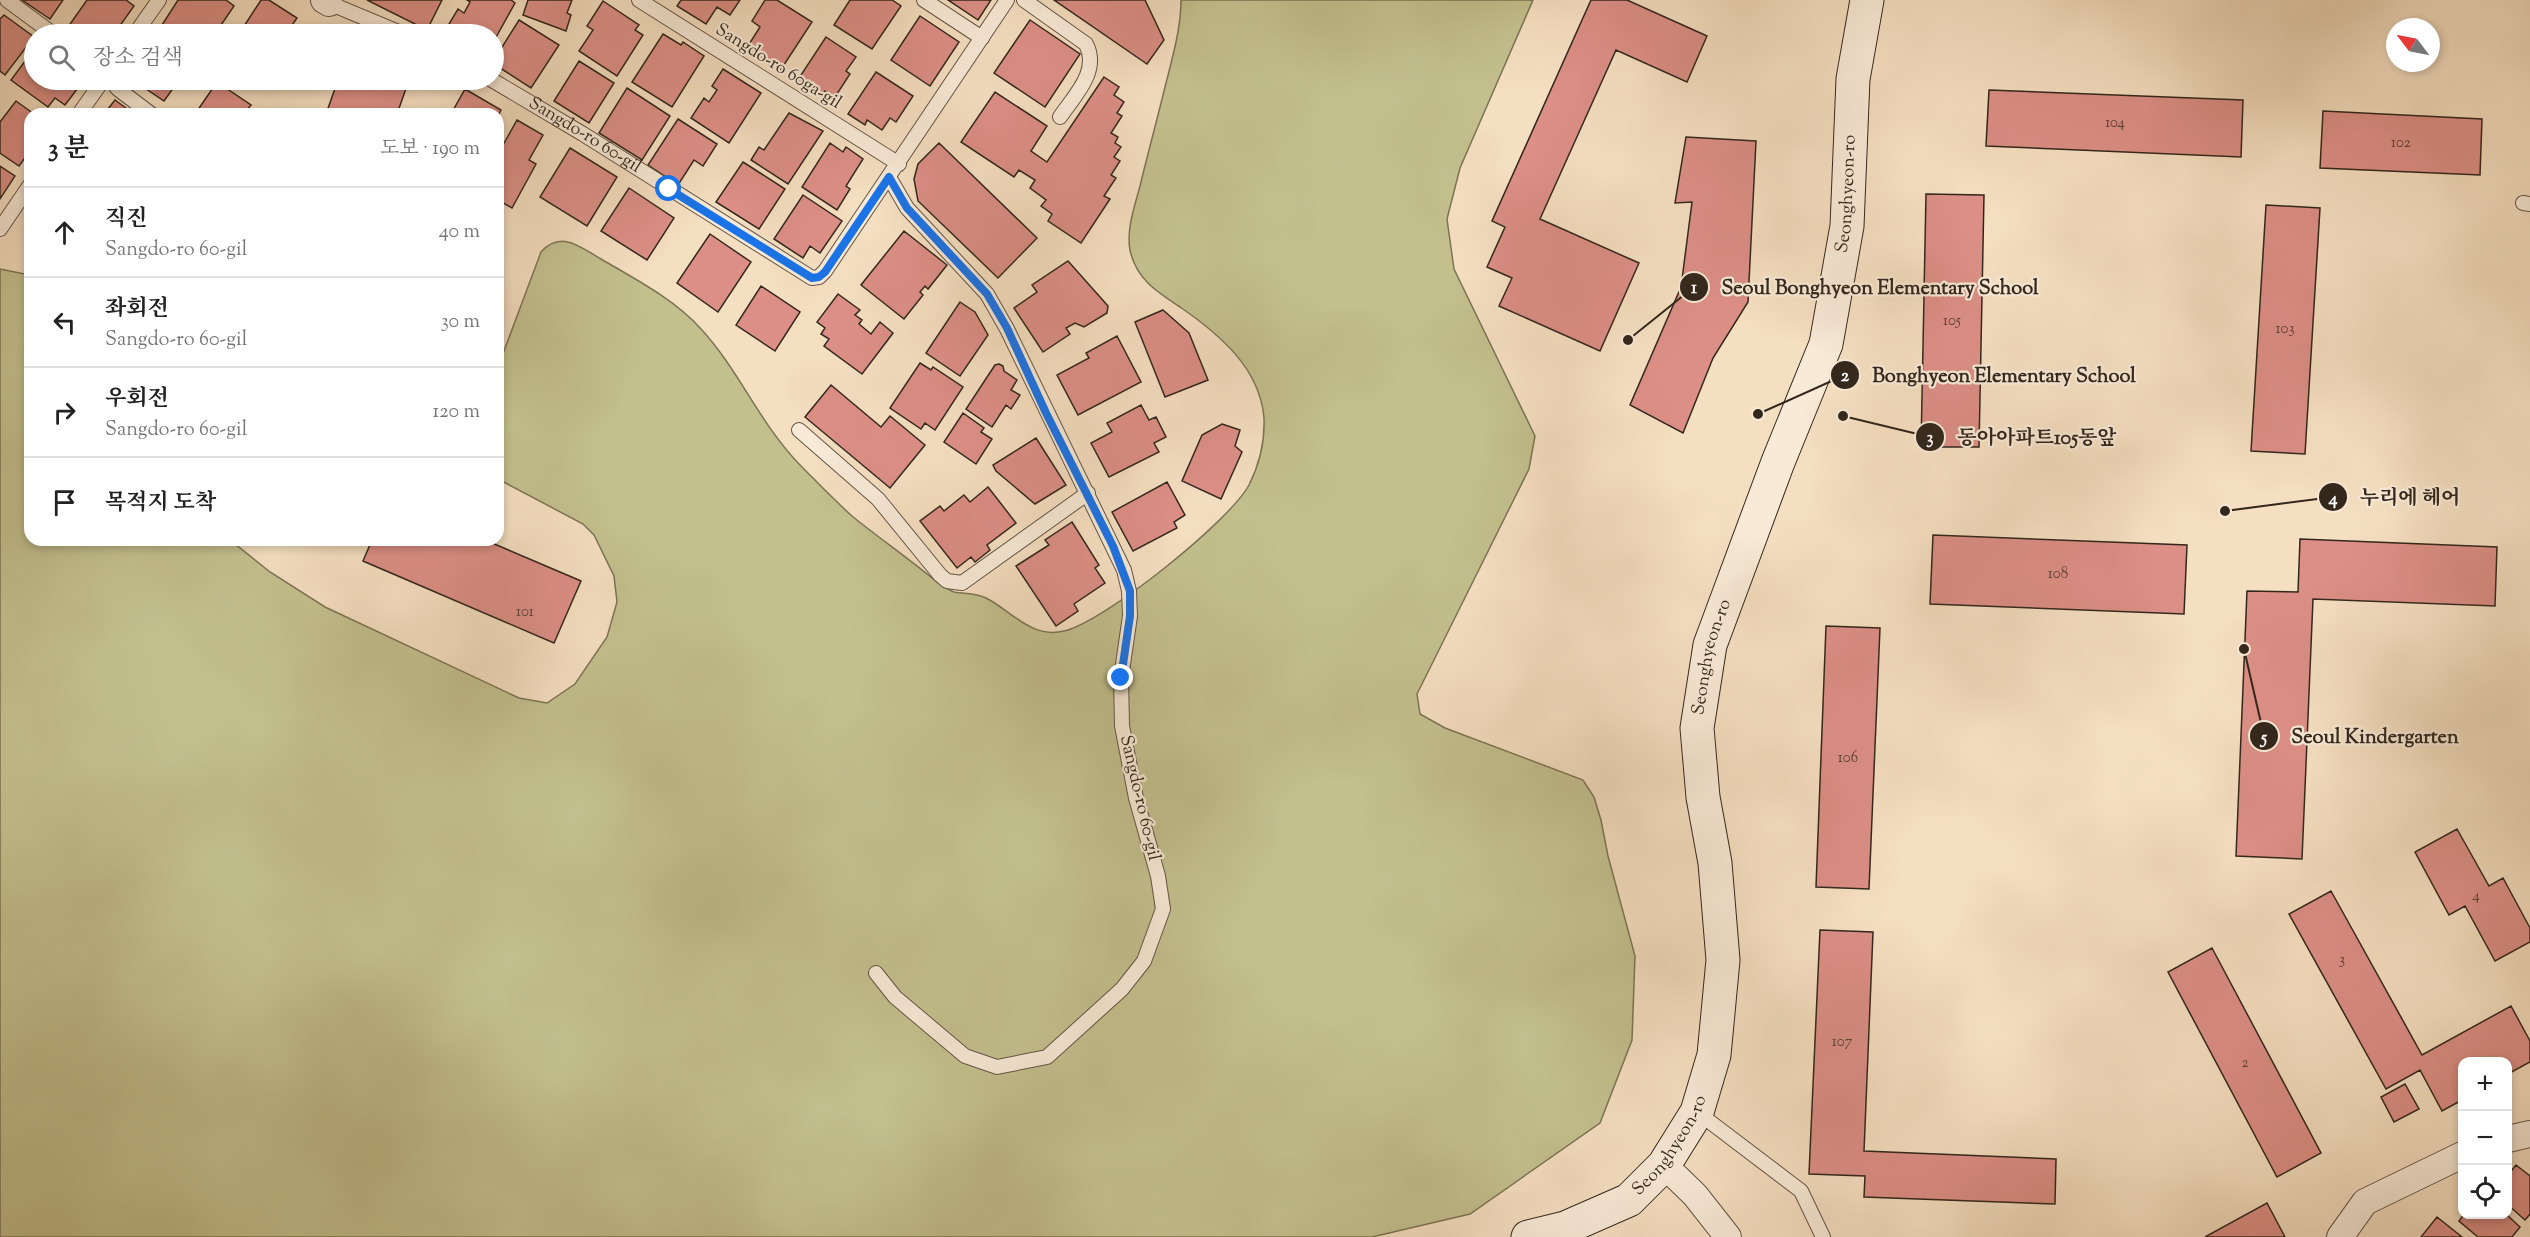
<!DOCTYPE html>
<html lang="ko">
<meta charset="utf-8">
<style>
body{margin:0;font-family:"Sorts Mill Goudy","Noto Serif KR",serif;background:#f2f2f2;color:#222}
.controls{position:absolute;right:18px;bottom:18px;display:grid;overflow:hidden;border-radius:12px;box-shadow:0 3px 9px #0003}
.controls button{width:54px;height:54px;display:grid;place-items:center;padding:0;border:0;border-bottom:2px solid #e0e0e0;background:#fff;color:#222;font:30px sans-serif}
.compass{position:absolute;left:2386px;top:18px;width:54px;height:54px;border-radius:50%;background:#fff;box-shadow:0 3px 9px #0003;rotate:302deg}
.stop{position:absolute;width:18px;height:18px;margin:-14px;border:4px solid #1a73e8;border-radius:50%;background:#fff}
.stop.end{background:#1a73e8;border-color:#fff;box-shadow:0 2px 6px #0008}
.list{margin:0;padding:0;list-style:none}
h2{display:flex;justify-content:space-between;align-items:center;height:78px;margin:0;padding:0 24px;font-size:26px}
h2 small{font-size:20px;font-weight:400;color:#767676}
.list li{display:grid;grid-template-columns:39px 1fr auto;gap:18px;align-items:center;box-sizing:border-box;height:90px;padding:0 24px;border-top:2px solid #e0e0e0}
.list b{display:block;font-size:22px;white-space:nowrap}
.list p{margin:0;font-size:20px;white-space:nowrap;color:#767676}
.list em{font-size:20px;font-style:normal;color:#767676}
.icon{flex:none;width:33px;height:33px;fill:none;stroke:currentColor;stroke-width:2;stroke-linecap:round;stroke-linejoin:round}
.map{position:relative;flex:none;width:2530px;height:1237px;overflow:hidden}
.search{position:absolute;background:#fff;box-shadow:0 3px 9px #0003;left:24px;top:24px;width:480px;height:66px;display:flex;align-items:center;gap:15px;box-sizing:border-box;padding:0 21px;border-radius:33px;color:#767676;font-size:22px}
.panel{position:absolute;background:#fff;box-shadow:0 3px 9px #0003;left:24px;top:108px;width:480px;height:438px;border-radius:18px}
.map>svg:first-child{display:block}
.green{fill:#c3c08e;stroke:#7b7455;stroke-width:1.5}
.building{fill:#dc8f86;stroke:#33271c;stroke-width:1.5}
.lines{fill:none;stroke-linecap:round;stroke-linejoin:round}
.lane-casing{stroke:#645545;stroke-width:16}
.street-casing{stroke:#645545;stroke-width:28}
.secondary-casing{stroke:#33271c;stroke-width:35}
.lane{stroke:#f8ead7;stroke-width:14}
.street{stroke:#f8ead7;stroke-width:26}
.secondary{stroke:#f8ead7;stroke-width:33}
.route{stroke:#1a73e8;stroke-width:8}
.labels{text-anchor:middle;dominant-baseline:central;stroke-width:4.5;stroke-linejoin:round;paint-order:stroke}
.number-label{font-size:15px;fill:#5d4136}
.street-label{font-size:18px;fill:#33271c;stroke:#f8ead7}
.leader{fill:none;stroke:#33271c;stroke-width:2}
.callout-dot{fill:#33271c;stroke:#f8ead7;stroke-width:2}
.mark-label{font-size:18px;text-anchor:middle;font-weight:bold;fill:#fff}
.callout-label{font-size:20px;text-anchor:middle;font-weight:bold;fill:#33271c;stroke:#f8ead7;stroke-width:4.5;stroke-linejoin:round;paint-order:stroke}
</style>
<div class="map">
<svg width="2530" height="1237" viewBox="0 0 2530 1237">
<rect width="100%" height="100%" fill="#f5dfc1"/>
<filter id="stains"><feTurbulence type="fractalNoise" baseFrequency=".00333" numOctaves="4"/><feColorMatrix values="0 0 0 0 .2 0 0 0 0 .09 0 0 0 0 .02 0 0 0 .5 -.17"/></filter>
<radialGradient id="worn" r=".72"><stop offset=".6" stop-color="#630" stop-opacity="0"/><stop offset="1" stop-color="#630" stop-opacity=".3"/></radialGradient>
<path class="green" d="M 1181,0 L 1533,0 L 1460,168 L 1447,219 L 1454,269 L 1535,436 L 1529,469 L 1417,694 L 1420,714 L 1445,728 L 1583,780 L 1594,797 L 1601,820 L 1608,856 L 1635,956 L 1632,1040 L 1600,1123 L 1470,1214 L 1372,1237 L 0,1237 L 0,269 L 30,275 L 30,540 L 230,540 L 270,572 L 325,607 L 519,698 L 547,703 L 575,684 L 607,637 L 617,602 L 614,576 L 594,535 L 583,524 L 498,479 L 498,367 L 541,252 C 561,230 580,247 601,259 C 635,279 674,299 701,329 C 739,370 760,424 800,465 C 817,482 834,500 852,516 C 880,539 910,559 938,583 C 943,586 949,590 954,592 C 965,594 975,593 986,598 C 1012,611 1031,639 1064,631 C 1104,622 1229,522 1249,485 C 1259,465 1265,442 1264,418 C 1260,368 1219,334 1180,307 C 1157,292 1136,279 1130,250 C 1126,230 1135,205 1140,186 C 1148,153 1157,120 1165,87 C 1172,59 1181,29 1181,0 Z"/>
<path class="building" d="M 22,0 L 63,0 L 50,19 Z
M 87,0 L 126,0 L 134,6 L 114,34 L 79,34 L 68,27 Z
M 178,0 L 226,0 L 234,6 L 215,34 L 176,34 L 162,25 Z
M 261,0 L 269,0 L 297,18 L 286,34 L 239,34 Z
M 367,0 L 442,0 L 427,30 Z
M 467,0 L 511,0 L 515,3 L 494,41 L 494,34 L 443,34 L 458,9 L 464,13 L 470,2 Z
M 528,0 L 572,0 L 567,13 L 571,15 L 566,31 L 523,15 Z
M 681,0 L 740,0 L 730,15 L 717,7 L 706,24 L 677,6 Z
M 765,0 L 777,0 L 812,22 L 780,71 L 746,49 L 760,27 L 752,21 Z
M 850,0 L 892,0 L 901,6 L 872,49 L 834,25 Z
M 948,0 L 991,0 L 978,20 Z
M 1054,0 L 1145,0 L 1164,40 L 1147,64 Z
M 1591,0 L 1627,0 L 1707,36 L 1687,82 L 1616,50 L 1540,219 L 1639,263 L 1600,351 L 1499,306 L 1512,278 L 1487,267 L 1505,227 L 1492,221 Z
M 603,1 L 639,25 L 635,30 L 643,35 L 617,76 L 579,51 L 593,30 L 587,26 Z
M 4,15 L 34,37 L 5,75 L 0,71 L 0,19 Z
M 920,16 L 959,42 L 930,86 L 891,60 Z
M 519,20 L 559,45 L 531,88 L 494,64 L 494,60 Z
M 1030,20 L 1080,54 L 1045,107 L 994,73 Z
M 663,34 L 681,45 L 683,42 L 704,56 L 672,107 L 632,82 Z
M 826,37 L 856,57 L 846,71 L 850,74 L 835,97 L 825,91 L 823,94 L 808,84 L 806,88 L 797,81 Z
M 34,49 L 34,80 L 84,80 L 65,105 L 55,98 L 48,107 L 11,80 Z
M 579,61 L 614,83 L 589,123 L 554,101 Z
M 723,69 L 761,93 L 729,143 L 691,118 L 704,98 L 709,102 L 717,90 L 712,86 Z
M 876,72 L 913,96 L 896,122 L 890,118 L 882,130 L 867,120 L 865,125 L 848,114 Z
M 1104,77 L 1119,87 L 1114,95 L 1124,102 L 1117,113 L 1122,116 L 1111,133 L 1118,137 L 1115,143 L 1121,147 L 1114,157 L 1120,161 L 1111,175 L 1116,178 L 1104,196 L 1110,199 L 1081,243 L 1048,221 L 1052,214 L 1041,206 L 1046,200 L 1030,188 L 1035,180 L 1019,170 L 1014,177 L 961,142 L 995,92 L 1047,126 L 1031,151 L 1047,162 Z
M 133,80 L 179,80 L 164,101 Z
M 338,80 L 409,80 L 397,114 L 326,114 Z
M 217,82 L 251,105 L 244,114 L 195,114 Z
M 627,88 L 670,116 L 642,160 L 599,133 Z
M 465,89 L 501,110 L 498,116 L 498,114 L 451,114 Z
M 1989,90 L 2243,100 L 2241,157 L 1986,146 Z
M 115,100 L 134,114 L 104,114 Z
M 16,101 L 34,114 L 30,114 L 30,158 L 27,155 L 19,166 L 0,153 L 0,122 Z
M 2323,111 L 2482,119 L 2480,175 L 2320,168 Z
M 789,113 L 823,131 L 788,184 L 751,160 L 759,147 L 764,150 Z
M 678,119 L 717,144 L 703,166 L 694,160 L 678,185 L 648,165 Z
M 517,120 L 543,135 L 529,160 L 536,164 L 512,208 L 498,200 L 498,154 Z
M 1686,137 L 1756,141 L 1748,302 L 1713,358 L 1683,433 L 1630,405 L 1681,287 L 1692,202 L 1675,203 Z
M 830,143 L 843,152 L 846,147 L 863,159 L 846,186 L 850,189 L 837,210 L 802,187 Z
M 939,143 L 1037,238 L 998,278 L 918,201 L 914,179 L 918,164 Z
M 570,148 L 617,177 L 587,226 L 540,197 Z
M 743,162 L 785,189 L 759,229 L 716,202 Z
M 0,166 L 15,176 L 0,199 Z
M 629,188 L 674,218 L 647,260 L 601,231 Z
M 1926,194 L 1984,195 L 1979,447 L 1921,447 Z
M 803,195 L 842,221 L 820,253 L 810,246 L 803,258 L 774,239 Z
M 2266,205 L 2320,208 L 2305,454 L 2251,451 Z
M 904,231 L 947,265 L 928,289 L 925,286 L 920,292 L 923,295 L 904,319 L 861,285 Z
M 710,234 L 751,262 L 718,312 L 677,283 Z
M 1068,261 L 1108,306 L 1107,313 L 1084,327 L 1075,323 L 1066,328 L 1070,334 L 1043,352 L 1014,308 L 1037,292 L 1032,285 Z
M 761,286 L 800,312 L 775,351 L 736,325 Z
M 838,294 L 860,310 L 855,315 L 862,320 L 859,324 L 871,334 L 880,322 L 893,333 L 862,374 L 824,346 L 829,339 L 821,334 L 825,328 L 817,322 Z
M 960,302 L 975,312 L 988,335 L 960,376 L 926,353 Z
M 1163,310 L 1189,333 L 1208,380 L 1165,397 L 1135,322 Z
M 1117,336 L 1141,382 L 1078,415 L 1057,375 L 1089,358 L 1086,353 Z
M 920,363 L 931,370 L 933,367 L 963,387 L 935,430 L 925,423 L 921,429 L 890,408 Z
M 999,364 L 1003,366 L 1004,371 L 1017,380 L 1011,390 L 1020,395 L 1011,409 L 1006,405 L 992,427 L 966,409 L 995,365 Z
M 831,385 L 881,427 L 890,416 L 925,445 L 890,488 L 805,417 Z
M 1141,405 L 1149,420 L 1156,417 L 1166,437 L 1154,443 L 1159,452 L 1109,477 L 1091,443 L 1112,432 L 1107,423 Z
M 963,413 L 984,428 L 981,432 L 992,439 L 976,464 L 944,442 Z
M 1222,424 L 1240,430 L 1235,446 L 1242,452 L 1221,499 L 1182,481 L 1202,435 Z
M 1036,438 L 1066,485 L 1035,504 L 996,471 L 993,465 Z
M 1167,482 L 1185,515 L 1174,522 L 1177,528 L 1133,551 L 1112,512 Z
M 988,487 L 1016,523 L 987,545 L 990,550 L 975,562 L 971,557 L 957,568 L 920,521 L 940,506 L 944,511 L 964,495 L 970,502 Z
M 1072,522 L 1099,565 L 1095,568 L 1105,583 L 1074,604 L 1078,611 L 1056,626 L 1016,566 L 1049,545 L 1045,540 Z
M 1933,535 L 2187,545 L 2184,614 L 1930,604 Z
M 2300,539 L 2497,547 L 2495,606 L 2313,599 L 2302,859 L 2236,856 L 2247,591 L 2298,592 Z
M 372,540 L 485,540 L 581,581 L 554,643 L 363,561 Z
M 1826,626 L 1880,628 L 1869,889 L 1816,887 Z
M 2457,829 L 2489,886 L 2503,878 L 2530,928 L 2530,942 L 2495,961 L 2465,906 L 2449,915 L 2415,852 Z
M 2331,891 L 2422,1055 L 2511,1006 L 2530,1041 L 2530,1062 L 2508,1074 L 2508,1062 L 2462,1062 L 2462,1100 L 2442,1111 L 2420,1070 L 2386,1089 L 2289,914 Z
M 1820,930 L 1873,932 L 1864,1151 L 2056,1159 L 2055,1204 L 1864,1197 L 1865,1176 L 1809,1174 Z
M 2212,948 L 2321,1153 L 2277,1177 L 2168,972 Z
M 2405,1084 L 2419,1109 L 2394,1122 L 2381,1097 Z
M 2516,1165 L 2530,1176 L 2530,1214 L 2525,1220 L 2508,1205 L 2508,1175 Z
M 2267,1203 L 2285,1237 L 2205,1237 Z
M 2464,1214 L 2506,1214 L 2520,1227 L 2512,1237 L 2478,1237 L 2459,1221 Z
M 2437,1217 L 2462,1237 L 2421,1237 Z"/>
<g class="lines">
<g class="lane-casing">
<g id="lane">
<path d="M 7,0 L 53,34"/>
<path d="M 330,0 L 329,3 L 403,34"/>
<path d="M 639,0 L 899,164"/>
<path d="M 924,0 L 982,38"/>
<path d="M 1024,0 L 1086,44 C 1100,71 1075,95 1060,117"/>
<path d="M 135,34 L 159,0"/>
<path d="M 111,80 L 118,89 L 151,114"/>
<path id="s1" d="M 492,80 L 583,134 L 812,278 L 819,277 L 825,271 L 1007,0"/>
<path d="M 79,114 L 103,80"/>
<path d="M 2523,203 L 2530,204"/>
<path d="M 0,229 L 30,185"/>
<path d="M 799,430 L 878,499 L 940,575 L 947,581 L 962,583 L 1088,493"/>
<path d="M 876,973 L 895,997 L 965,1056 L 997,1067 L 1047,1057 L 1122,989 L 1144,961 L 1163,909 L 1158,876 L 1136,798 L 1122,726 L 1121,678 L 1130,616 L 1129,591 L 1124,570 L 1007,329 L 987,294 L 907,208 L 889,177"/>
<path d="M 1697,1112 L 1801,1191 L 1823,1237"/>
</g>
</g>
<g class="street-casing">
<path id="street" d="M 324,0 L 329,3
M 2508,1139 L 2530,1134
M 1664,1165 L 1695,1195 L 1728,1237
M 2340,1237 L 2365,1202 L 2462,1155"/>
</g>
<g class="secondary-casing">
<g id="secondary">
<path id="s2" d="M 1528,1237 L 1565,1228 L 1629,1200 L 1664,1165 L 1697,1112 L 1714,1055 L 1723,960 L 1715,863 L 1703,797 L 1697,728 L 1710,645 L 1778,462 L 1826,344 L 1847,226 L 1853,79 L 1867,0"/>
</g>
</g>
<use href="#lane" class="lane"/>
<use href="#street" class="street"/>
<use href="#secondary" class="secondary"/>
</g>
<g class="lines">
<path class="route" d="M 669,189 L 812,278 L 819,277 L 825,272 L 889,177 L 907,208 L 987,294 L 1007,328 L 1046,413 L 1113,546 L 1130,591 L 1130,616 L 1121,678"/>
</g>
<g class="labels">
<g class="number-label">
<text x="2115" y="123">104</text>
<text x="2401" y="143">102</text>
<text x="1952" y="321">105</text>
<text x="2285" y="329">103</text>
<text x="2058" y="574">108</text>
<text x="525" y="612">101</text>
<text x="1848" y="758">106</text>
<text x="2476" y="896">4</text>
<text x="2342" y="960">3</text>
<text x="1842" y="1042">107</text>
<text x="2245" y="1063">2</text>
</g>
<g class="street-label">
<text transform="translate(778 67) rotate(32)">Sangdo-ro 60ga-gil</text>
<text stroke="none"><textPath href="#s1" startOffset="108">Sangdo-ro 60-gil</textPath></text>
<text stroke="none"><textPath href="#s2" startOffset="1167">Seonghyeon-ro</textPath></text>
<text stroke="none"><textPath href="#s2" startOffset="681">Seonghyeon-ro</textPath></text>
<text transform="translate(1139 798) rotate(77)">Sangdo-ro 60-gil</text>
<text stroke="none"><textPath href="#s2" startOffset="177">Seonghyeon-ro</textPath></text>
</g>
</g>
<path class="leader" d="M1628 340L1694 287M1758 414L1845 375M1843 416L1930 437M2225 511L2333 497M2244 649L2264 736"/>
<g class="callout-dot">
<circle cx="1628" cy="340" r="6"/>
<circle cx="1758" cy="414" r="6"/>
<circle cx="1843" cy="416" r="6"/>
<circle cx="2225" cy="511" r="6"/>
<circle cx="2244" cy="649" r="6"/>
<circle cx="1694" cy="287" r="15"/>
<circle cx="1845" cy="375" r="15"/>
<circle cx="1930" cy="437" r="15"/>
<circle cx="2333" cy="497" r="15"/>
<circle cx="2264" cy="736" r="15"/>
</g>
<g class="mark-label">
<text x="1694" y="293">1</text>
<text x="1845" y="381">2</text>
<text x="1930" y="443">3</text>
<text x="2333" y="504">4</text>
<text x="2264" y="743">5</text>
</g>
<g class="callout-label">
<text x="1880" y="294">Seoul Bonghyeon Elementary School</text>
<text x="2004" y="382">Bonghyeon Elementary School</text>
<text x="2037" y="444">동아아파트105동앞</text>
<text x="2410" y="504">누리에 헤어</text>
<text x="2375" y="743">Seoul Kindergarten</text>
</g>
<rect width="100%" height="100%" filter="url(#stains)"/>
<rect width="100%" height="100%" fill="url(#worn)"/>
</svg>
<div class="controls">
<button>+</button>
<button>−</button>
<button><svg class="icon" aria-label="locate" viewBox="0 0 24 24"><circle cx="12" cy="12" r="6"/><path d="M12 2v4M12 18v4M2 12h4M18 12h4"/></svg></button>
</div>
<svg class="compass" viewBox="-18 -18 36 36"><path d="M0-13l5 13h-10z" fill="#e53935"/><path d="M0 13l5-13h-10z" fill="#767676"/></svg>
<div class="stop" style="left:669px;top:189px"></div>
<div class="stop end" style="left:1121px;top:678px"></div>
<div class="search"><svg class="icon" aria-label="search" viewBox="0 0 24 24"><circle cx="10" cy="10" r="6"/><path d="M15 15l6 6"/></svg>장소 검색</div>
<section class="panel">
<h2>3 분<small>도보 · 190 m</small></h2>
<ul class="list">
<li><svg class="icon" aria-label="ahead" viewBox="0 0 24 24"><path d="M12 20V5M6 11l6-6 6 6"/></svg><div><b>직진</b><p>Sangdo-ro 60-gil</p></div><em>40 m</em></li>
<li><svg class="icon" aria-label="left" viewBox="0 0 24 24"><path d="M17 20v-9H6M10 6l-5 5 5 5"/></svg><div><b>좌회전</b><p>Sangdo-ro 60-gil</p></div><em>30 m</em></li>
<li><svg class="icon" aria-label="right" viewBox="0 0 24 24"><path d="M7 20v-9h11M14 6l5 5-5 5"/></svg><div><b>우회전</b><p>Sangdo-ro 60-gil</p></div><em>120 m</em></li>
<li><svg class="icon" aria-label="arrive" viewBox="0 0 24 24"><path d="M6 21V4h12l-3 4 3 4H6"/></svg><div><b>목적지 도착</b></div></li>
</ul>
</section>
</div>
